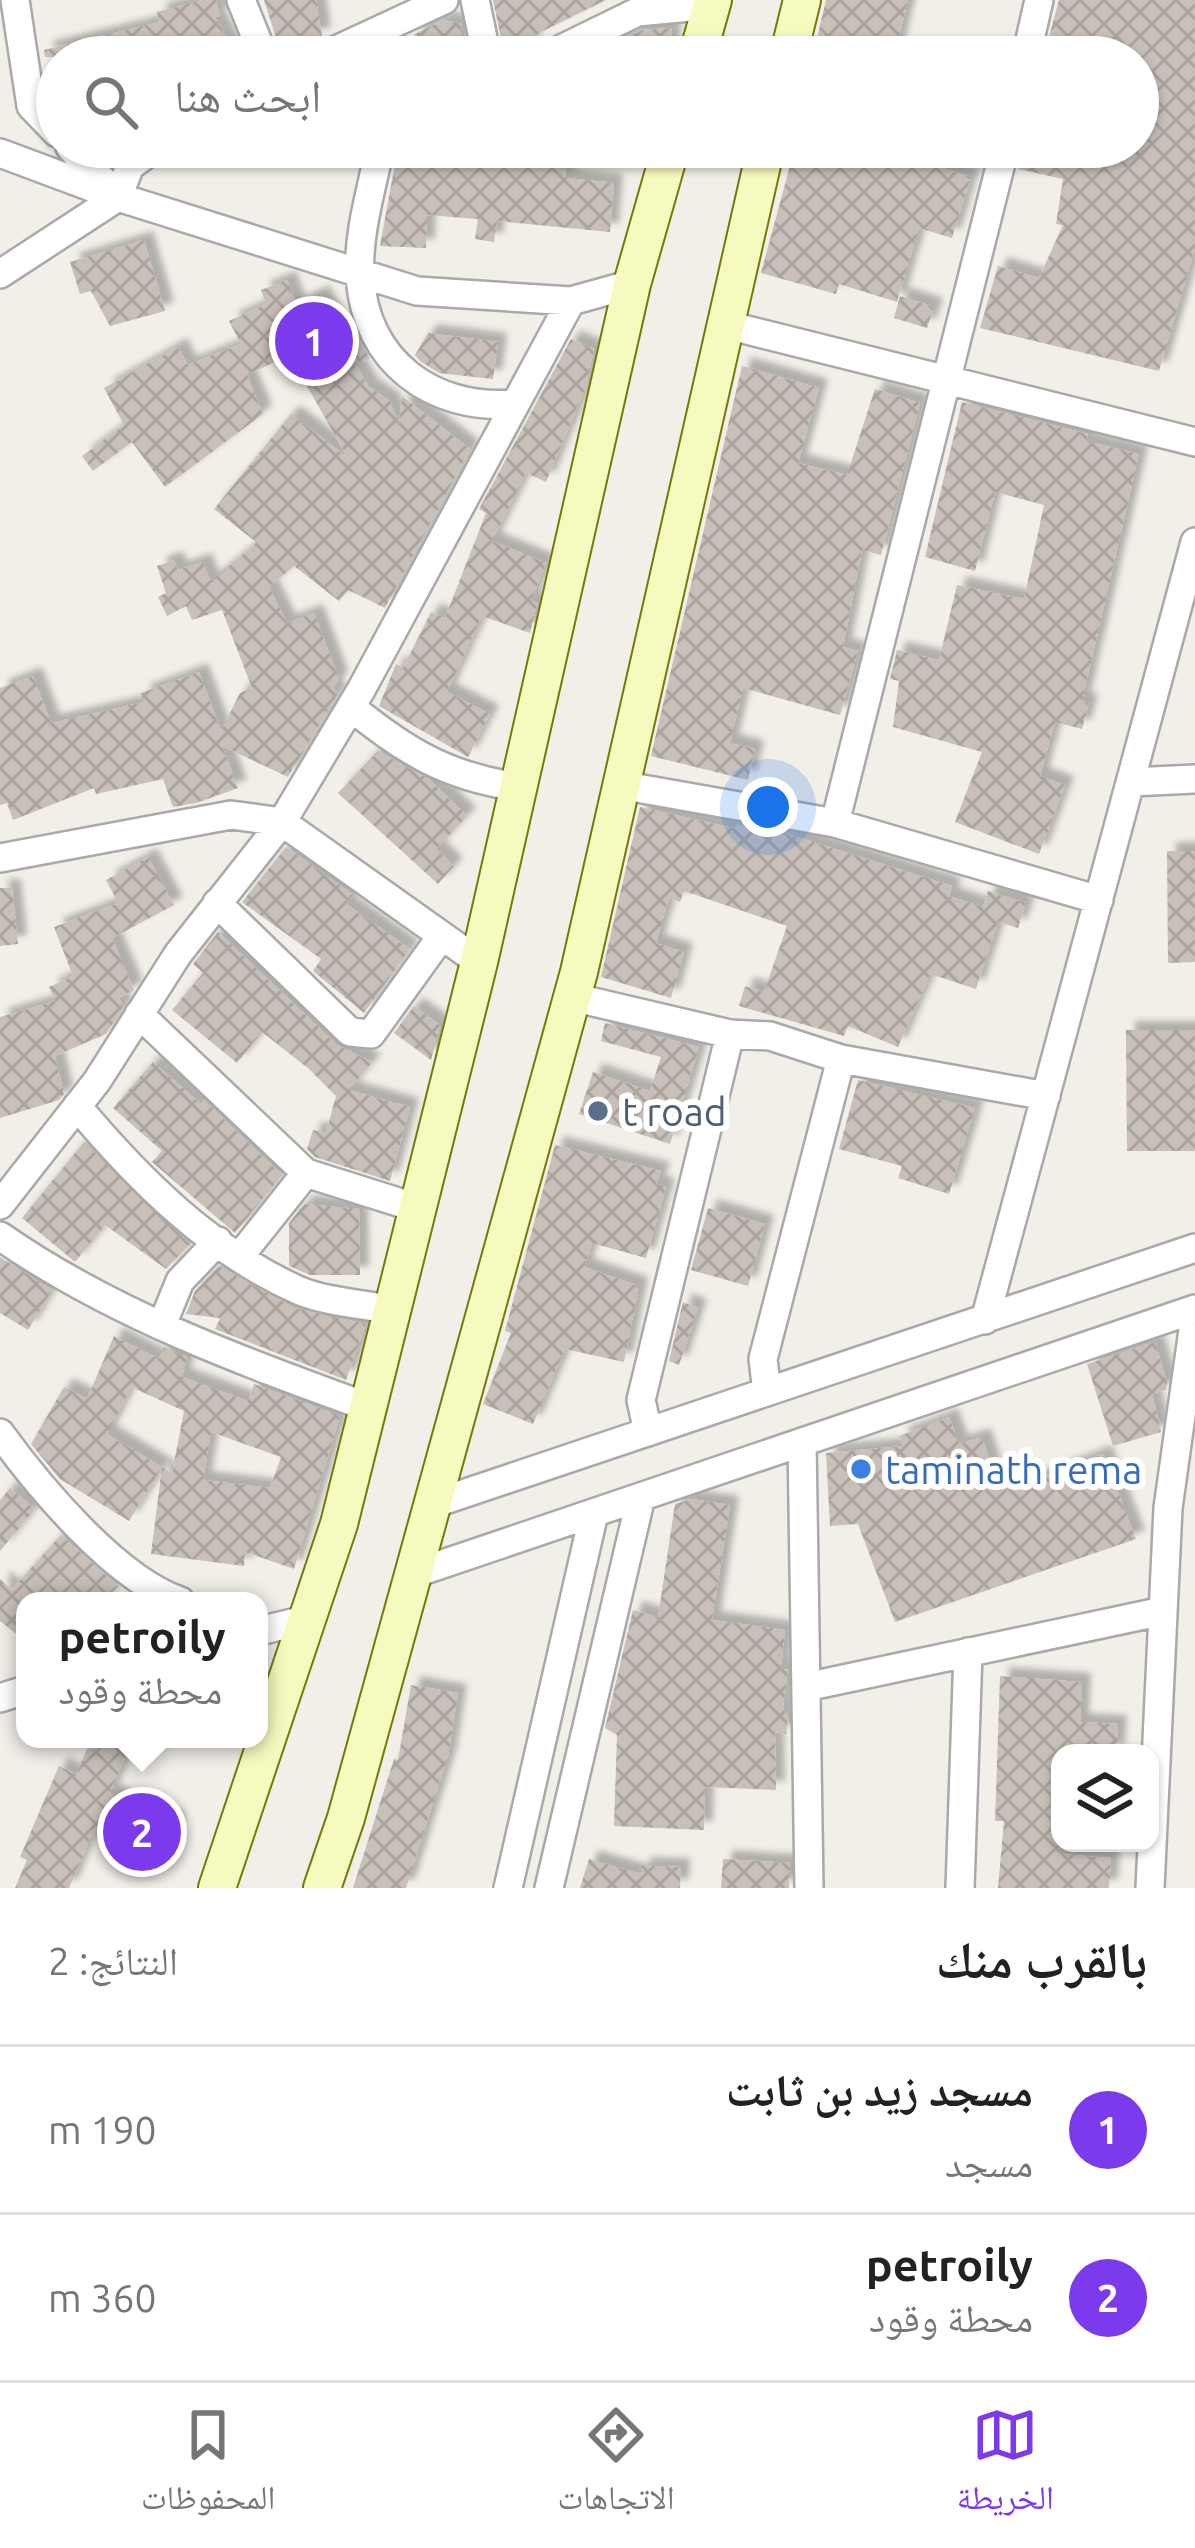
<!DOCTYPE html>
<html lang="ar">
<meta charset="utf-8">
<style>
body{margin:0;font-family:Ubuntu,"Noto Naskh Arabic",sans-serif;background:#f2f2f2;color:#222;direction:rtl}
.controls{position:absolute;right:36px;bottom:36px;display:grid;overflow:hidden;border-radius:24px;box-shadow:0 3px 9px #0004}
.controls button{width:108px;height:108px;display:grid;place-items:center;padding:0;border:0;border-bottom:3px solid #e0e0e0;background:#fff;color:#222;font:60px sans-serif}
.you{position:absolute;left:768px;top:807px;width:42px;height:42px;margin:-30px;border:9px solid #fff;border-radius:50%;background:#1a73e8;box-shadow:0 0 0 18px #1a73e833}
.badge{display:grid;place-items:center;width:78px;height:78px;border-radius:50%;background:#7c3aed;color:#fff;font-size:39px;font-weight:700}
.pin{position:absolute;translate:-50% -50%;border:6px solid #fff;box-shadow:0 3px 12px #0006}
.popup{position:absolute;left:16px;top:1592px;width:252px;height:156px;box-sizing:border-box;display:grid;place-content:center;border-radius:24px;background:#fff;filter:drop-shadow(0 3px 9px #0005);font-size:39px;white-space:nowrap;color:#767676}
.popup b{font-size:45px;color:#222}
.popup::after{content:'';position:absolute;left:50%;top:100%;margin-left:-24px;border:24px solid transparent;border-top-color:#fff}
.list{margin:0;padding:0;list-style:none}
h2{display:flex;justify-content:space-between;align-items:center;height:156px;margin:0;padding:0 48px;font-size:51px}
h2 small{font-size:39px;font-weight:400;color:#767676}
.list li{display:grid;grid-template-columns:78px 1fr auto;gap:36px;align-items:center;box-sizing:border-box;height:168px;padding:0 48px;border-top:3px solid #e0e0e0}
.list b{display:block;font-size:45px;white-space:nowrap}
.list p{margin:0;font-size:39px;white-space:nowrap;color:#767676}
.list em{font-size:39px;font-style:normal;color:#767676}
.icon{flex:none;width:66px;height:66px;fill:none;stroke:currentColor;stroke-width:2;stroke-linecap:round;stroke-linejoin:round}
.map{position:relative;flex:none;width:1195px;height:1888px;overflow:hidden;direction:ltr}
.search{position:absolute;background:#fff;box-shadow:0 3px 9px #0004;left:36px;right:36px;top:36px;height:132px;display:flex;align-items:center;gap:30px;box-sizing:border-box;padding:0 42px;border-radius:66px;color:#767676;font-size:45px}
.sheet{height:492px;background:#fff}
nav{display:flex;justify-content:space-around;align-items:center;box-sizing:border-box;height:168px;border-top:3px solid #e0e0e0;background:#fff;font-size:33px;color:#767676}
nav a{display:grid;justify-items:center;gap:6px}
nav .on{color:#7c3aed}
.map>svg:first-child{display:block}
.building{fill:url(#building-cross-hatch);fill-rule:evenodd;filter:url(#shadow)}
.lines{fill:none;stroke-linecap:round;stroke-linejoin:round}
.street-casing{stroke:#a9a9a9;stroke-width:32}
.secondary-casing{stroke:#707d05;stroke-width:40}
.street{stroke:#fff;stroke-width:27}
.secondary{stroke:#f7fabf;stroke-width:36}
.service-dot{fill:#5c6f8a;stroke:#fff;stroke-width:4.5}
.shop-dot{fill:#3f7fe0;stroke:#fff;stroke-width:4.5}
.labels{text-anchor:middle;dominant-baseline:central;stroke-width:12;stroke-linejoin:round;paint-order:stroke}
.service-label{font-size:39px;fill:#4e5e75;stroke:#fff;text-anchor:start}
.shop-label{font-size:39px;fill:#366cbe;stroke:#fff;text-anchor:start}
</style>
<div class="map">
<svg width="1195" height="1888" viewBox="0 0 1195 1888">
<defs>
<pattern id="building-cross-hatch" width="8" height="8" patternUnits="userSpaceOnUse" patternTransform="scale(3)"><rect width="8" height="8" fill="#c7bfb8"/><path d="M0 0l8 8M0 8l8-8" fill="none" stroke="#aba49e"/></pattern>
<filter id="shadow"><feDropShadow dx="9" dy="-9" stdDeviation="3" flood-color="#0004"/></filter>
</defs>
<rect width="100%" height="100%" fill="#f2efe9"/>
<path class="building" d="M 202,0 L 216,0 L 220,16 L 215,17 L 237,57 L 45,57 L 44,50 L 159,22 L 157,12 Z
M 264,0 L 316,0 L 322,36 L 278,44 Z
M 493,0 L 606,0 L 533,36 L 527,55 L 512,57 L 505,57 Z
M 826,0 L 908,0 L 894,57 L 817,38 Z
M 1059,0 L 1195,0 L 1195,248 L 1159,371 L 980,328 L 998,266 L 1039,278 L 1063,225 L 1056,224 L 1063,179 L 1018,169 L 1023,147 L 1138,147 L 1138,57 L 1084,57 L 1047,44 Z
M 443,20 L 462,24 L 457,57 L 410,57 L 415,34 Z
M 672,28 L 670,57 L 597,57 L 598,51 L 642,30 Z
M 398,147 L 528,151 L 528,147 L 564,147 L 566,178 L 614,183 L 610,232 L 497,221 L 494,242 L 475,239 L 478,219 L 427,215 L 426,248 L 380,246 Z
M 795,147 L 953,147 L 945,169 L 971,177 L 952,238 L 919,228 L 897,302 L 839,284 L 836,294 L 761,273 Z
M 144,240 L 165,311 L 110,326 L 91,291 L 80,294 L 70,262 Z
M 287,280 L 297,306 L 320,294 L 344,337 L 354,329 L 370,359 L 355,363 L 369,387 L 390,401 L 399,424 L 402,396 L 470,449 L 385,608 L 348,590 L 339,601 L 294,566 L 269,587 L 287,623 L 314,613 L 339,679 L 333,688 L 338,693 L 288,777 L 222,746 L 238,788 L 196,803 L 173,807 L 163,779 L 96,794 L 94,788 L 13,820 L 7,803 L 0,805 L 0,688 L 33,676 L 51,723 L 144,702 L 141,693 L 199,672 L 221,731 L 240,693 L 252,688 L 222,610 L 192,620 L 186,606 L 167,616 L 158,597 L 166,593 L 157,566 L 174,560 L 178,570 L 203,562 L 210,581 L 252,547 L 256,542 L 214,509 L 291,414 L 347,457 L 307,386 L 313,378 L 306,383 L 290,355 L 247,375 L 263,414 L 165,487 L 132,442 L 93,471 L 82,456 L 124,425 L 104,388 L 178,347 L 188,365 L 241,344 L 229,321 L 266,304 L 261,290 Z
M 900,296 L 934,307 L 927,328 L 894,318 Z
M 428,333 L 498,342 L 493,379 L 439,373 L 420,361 L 415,355 Z
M 571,339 L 594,349 L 586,386 L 546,482 L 526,473 L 492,541 L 546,563 L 531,601 L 537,603 L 530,633 L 482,616 L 447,692 L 490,714 L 468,757 L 379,706 L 396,664 L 403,668 L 431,612 L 445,618 L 486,513 L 479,509 Z
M 742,366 L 819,388 L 798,463 L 847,475 L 875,389 L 920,403 L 881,555 L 862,550 L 843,647 L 858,651 L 840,715 L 743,688 L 730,743 L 755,749 L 748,780 L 651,756 Z
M 962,402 L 1088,434 L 1086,441 L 1139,454 L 1082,701 L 1089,703 L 1082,729 L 1055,722 L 1040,776 L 1065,785 L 1039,854 L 955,822 L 982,752 L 893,727 L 899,681 L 890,679 L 897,650 L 939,660 L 957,585 L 1024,599 L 1044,505 L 995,492 L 975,571 L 925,557 Z
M 378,751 L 430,780 L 467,816 L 436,849 L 454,866 L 438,884 L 338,793 Z
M 640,807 L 733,828 L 735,824 L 772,836 L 778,831 L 952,886 L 949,896 L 983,907 L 988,891 L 1026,903 L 1018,928 L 998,922 L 976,989 L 930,974 L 898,1047 L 848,1026 L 844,1036 L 739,1006 L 745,986 L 764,992 L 787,926 L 684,891 L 680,902 L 669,898 L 656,943 L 684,952 L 671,998 L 601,977 Z
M 286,847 L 353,895 L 346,904 L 410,949 L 364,1013 L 313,971 L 321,959 L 242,902 Z
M 1167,851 L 1195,851 L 1195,962 L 1168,963 Z
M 148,857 L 174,905 L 112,938 L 134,990 L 119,998 L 123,1007 L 106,1034 L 55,1056 L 64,1094 L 59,1100 L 0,1118 L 0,1017 L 55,1001 L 49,987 L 73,976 L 54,927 L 118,903 L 106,880 Z
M 0,888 L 12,888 L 18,944 L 0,946 Z
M 218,932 L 337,1045 L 372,1062 L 349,1090 L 410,1107 L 390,1181 L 315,1157 L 307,1149 L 313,1130 L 326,1133 L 336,1096 L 309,1069 L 262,1032 L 237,1063 L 172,1010 L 203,973 L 193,964 Z
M 414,1006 L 440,1025 L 431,1060 L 394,1033 Z
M 605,1023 L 699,1047 L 670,1144 L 579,1114 L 593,1072 L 650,1091 L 661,1057 L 601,1041 Z
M 1126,1030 L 1195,1030 L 1195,1151 L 1127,1151 Z
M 153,1062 L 201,1104 L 204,1100 L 282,1175 L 235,1233 L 152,1162 L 162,1151 L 113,1108 Z
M 858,1080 L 975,1108 L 949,1194 L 898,1178 L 902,1166 L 839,1149 Z
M 84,1142 L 190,1244 L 166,1269 L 105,1225 L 75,1262 L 22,1218 Z
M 555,1145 L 661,1171 L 656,1184 L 666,1187 L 646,1258 L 592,1243 L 584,1267 L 639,1286 L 624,1362 L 565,1349 L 533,1424 L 483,1404 L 511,1333 L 505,1331 Z
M 304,1204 L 359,1209 L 360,1275 L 310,1275 L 289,1266 L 289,1223 Z
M 708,1208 L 765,1224 L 748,1286 L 691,1270 Z
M 0,1257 L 52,1290 L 28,1330 L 0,1313 Z
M 219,1266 L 294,1308 L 366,1324 L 346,1380 L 215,1329 L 220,1318 L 186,1314 L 195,1291 Z
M 683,1302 L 698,1308 L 679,1365 L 669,1361 Z
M 114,1336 L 159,1359 L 164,1347 L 187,1357 L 182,1377 L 248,1401 L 254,1384 L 340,1416 L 294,1569 L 245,1552 L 244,1566 L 151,1554 L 162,1467 L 172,1473 L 184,1411 L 131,1387 L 107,1434 L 162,1467 L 129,1521 L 60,1479 L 31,1444 L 64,1387 L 87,1399 ZM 211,1432 L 281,1457 L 270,1488 L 203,1480 Z
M 1155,1342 L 1167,1383 L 1166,1390 L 1152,1394 L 1161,1432 L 1113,1446 L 1087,1364 Z
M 949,1417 L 959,1444 L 982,1437 L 1000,1492 L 1103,1454 L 1136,1539 L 895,1622 L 858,1524 L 830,1526 L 826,1453 L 903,1446 L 899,1436 Z
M 10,1488 L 35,1509 L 0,1551 L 0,1500 Z
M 691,1499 L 730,1505 L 712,1620 L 785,1630 L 781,1669 L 788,1670 L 783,1708 L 788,1715 L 786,1734 L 775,1732 L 776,1790 L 705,1787 L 704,1830 L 614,1826 L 617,1735 L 605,1728 L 633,1610 L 658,1617 L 675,1504 Z
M 61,1535 L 118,1586 L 104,1601 L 25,1601 L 25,1641 L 0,1621 L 0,1579 L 12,1589 Z
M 1000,1676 L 1082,1682 L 1080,1722 L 1118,1724 L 1116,1753 L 1060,1753 L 1060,1854 L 1111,1858 L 1109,1888 L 998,1888 L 1004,1821 L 995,1821 Z
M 411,1685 L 458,1693 L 448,1756 L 406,1888 L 353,1888 L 394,1759 L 398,1760 Z
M 101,1739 L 133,1739 L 110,1793 L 176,1821 L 157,1864 L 91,1836 L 69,1888 L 15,1888 L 27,1860 L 20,1857 L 59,1766 L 76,1774 L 88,1747 L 96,1751 Z
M 589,1859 L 641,1874 L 641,1866 L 681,1867 L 680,1888 L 580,1888 Z
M 723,1859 L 790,1863 L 789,1888 L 721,1888 Z"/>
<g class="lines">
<g class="street-casing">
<path id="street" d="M 15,0 L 31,106 L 57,133
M 241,0 L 264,57
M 475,0 L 487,57
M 321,57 L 444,0
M 545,57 L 637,12 L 712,5
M 1026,57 L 1039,0
M 70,147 L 111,189
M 380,147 C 372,188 357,235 360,277 C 366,362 432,410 513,404
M 0,153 L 118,197 L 417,291 L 571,301 L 632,284
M 0,274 L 118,197 L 130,166 L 156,147
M 723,324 L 1195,442
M 351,707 C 406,752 448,777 519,787
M 1131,782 L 1195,779
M 620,785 L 835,823 L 1099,900
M 835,823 L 1005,147
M 0,858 L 231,815 L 282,822 L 479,962
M 217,903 L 350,1032 L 371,1034 L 441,937
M 572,997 L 730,1034 L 770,1036 L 841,1059 L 1046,1096
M 139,1014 L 306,1173 L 417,1208
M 77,1106 C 138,1179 211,1252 300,1291 C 327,1302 363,1304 392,1310
M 0,1205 L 97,1081 L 178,954 L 282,822 L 361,690 L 571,301
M 0,1236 C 112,1314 241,1361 368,1407
M 240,1256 L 306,1173
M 985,1320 L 1195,542
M 162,1325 L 180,1281 L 218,1241
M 767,1392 L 763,1359 L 841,1059
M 648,1432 L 641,1400 L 730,1034
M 0,1433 C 39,1487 116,1579 180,1601
M 802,1442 L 809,1888
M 433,1504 L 1195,1248
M 413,1574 L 1195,1309
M 259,1631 L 309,1619
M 806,1687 L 1163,1611
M 0,1698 L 25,1690
M 508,1888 L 594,1513
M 549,1888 L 641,1497
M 960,1888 L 968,1652
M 1150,1888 L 1168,1508 L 1195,1316"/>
</g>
<g class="secondary-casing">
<path id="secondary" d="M 697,57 L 713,0
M 788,57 L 802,0
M 217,1888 L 339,1524 L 479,962 L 632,284 L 671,147
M 322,1888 L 346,1818 L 579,972 L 766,147"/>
</g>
<use href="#street" class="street"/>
<use href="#secondary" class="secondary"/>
</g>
<circle class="service-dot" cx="598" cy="1111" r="12"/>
<circle class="shop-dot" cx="861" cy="1469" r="12"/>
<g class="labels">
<g class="service-label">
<text x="622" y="1111">t road</text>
</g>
<g class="shop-label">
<text x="885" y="1469">taminath rema</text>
</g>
</g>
</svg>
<div class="controls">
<button><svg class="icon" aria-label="layers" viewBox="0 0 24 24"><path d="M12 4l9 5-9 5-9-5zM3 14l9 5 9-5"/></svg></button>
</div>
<div class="you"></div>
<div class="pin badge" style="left:314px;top:341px">1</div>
<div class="pin badge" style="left:142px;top:1832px">2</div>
<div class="popup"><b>petroily</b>محطة وقود</div>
<div class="search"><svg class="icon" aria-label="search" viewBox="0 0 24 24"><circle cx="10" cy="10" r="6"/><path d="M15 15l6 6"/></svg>ابحث هنا</div>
</div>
<section class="sheet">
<h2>بالقرب منك<small>النتائج: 2</small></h2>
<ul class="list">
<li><span class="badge">1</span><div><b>مسجد زيد بن ثابت</b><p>مسجد</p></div><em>190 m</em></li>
<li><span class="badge">2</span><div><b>petroily</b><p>محطة وقود</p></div><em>360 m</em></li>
</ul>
</section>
<nav>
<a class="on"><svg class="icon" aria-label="map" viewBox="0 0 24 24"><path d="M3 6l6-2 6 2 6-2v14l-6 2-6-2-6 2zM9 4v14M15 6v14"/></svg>الخريطة</a>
<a><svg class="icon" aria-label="directions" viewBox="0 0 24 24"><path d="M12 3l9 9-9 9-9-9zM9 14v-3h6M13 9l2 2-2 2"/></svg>الاتجاهات</a>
<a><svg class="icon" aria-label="saved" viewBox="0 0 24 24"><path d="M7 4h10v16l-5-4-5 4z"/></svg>المحفوظات</a>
</nav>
